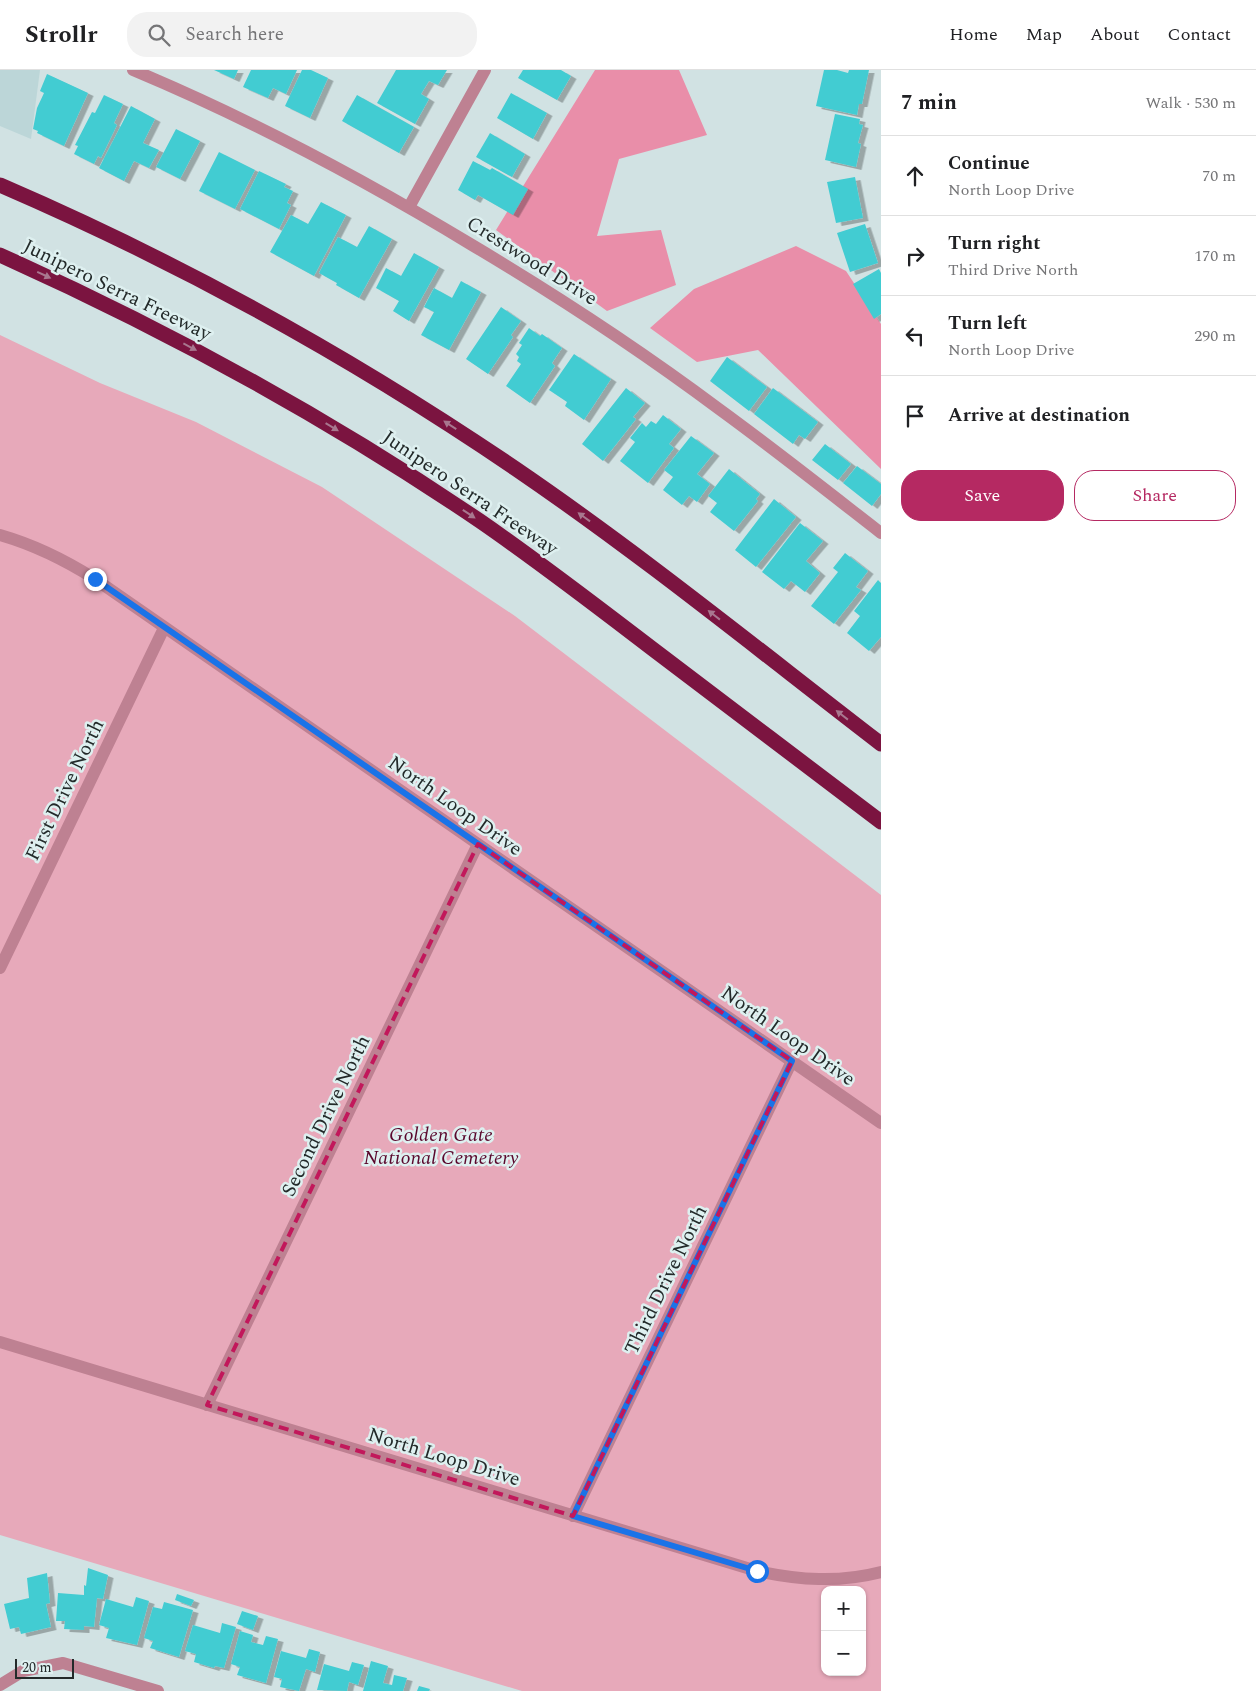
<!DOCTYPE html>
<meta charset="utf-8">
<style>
body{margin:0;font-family:Spectral,serif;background:#f2f2f2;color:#202124}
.controls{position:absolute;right:15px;bottom:15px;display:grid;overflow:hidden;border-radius:10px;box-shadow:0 1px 4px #0004}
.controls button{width:45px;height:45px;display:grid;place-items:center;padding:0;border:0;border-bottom:1px solid #e0e0e0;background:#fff;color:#202124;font:25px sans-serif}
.scale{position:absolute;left:15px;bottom:12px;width:59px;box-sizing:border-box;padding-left:5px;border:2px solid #232a2a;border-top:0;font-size:14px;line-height:18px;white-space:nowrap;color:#232a2a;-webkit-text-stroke:4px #def0f0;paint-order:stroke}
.stop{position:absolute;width:15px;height:15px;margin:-11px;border:4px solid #1a73e8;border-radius:50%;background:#fff}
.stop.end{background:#1a73e8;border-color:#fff;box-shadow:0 1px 5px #0008}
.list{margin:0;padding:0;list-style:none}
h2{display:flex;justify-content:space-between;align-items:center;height:65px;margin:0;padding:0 20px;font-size:21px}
h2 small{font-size:16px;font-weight:400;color:#757577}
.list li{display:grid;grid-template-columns:32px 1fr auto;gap:15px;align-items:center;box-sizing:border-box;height:80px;padding:0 20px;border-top:1px solid #e0e0e0}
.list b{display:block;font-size:19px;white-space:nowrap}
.list p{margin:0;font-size:16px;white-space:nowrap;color:#757577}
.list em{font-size:16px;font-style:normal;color:#757577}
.actions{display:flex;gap:10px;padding:15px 20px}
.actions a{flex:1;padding:11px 0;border:1px solid #b52962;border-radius:20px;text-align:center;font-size:18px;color:#b52962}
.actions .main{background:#b52962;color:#fff}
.icon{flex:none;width:28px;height:28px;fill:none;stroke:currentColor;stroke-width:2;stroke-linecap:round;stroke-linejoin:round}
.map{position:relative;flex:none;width:881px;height:1621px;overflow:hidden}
header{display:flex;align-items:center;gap:30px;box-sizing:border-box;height:70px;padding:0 25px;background:#fff;border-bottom:1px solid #e0e0e0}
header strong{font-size:24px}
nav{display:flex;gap:28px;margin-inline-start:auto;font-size:18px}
.search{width:350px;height:45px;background:#f2f2f2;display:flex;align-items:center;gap:12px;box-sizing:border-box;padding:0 18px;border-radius:20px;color:#757577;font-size:19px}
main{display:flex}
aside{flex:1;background:#fff}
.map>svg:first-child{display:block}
.built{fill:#bcd6d8}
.green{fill:#e7a9ba;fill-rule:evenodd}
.forest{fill:#e98ea9}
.building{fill:#43ccd2;filter:url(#shadow)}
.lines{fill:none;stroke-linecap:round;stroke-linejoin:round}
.minor{stroke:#be8192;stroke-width:12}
.highway{stroke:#7b1440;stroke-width:15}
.oneway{fill:#a8778f}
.route{stroke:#1a73e8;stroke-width:6}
.marked{fill:none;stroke:#c2185b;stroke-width:4;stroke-dasharray:10 6;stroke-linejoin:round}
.labels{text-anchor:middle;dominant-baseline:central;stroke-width:5;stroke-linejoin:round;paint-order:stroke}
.street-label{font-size:20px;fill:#232a2a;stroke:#def0f0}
.park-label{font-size:20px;font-style:italic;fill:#5a072c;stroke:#def0f0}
</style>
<header>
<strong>Strollr</strong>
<div class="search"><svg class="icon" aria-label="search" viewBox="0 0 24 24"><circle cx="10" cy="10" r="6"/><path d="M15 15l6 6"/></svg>Search here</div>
<nav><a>Home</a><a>Map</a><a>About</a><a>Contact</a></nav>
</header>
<main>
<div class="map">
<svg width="881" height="1621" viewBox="0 0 881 1621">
<defs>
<filter id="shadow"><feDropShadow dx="5.5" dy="3" stdDeviation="0" flood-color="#0004"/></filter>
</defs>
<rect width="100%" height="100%" fill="#d1e2e3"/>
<path class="built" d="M 0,0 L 40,0 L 31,69 L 0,56 Z"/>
<path class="green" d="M 0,265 L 100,313 L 196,352 L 322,417 L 515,546 L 881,825 L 881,1621 L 522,1621 L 0,1465 ZM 825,1520 L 862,1520 L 862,1602 L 825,1602 Z"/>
<path class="forest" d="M 595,0 L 679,0 L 707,65 L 619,89 L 597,166 L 661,160 L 676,215 L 607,241 L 496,160 Z
M 796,176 L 846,201 L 881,254 L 881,399 L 758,280 L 697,292 L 650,258 L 694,219 Z"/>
<path class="building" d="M 214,0 L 238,0 L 234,9 Z
M 251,0 L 297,0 L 286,24 L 273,18 L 268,28 L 243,17 Z
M 302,0 L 311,0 L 328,8 L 310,48 L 285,36 Z
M 396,0 L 447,0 L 438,15 L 429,11 L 421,24 L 429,29 L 415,54 L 377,33 Z
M 523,0 L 561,0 L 571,6 L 557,30 L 518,8 Z
M 824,0 L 837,0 L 848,3 L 849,0 L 869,0 L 862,34 L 859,34 L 857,45 L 816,36 Z
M 47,4 L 88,23 L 64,76 L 37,63 L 38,61 L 33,59 L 37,38 L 44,23 L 40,21 Z
M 511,23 L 547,43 L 533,69 L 497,48 Z
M 104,25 L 123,34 L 114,53 L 117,55 L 101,88 L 98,86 L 94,94 L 74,84 L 78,76 L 75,75 L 92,42 L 95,43 Z
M 357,25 L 414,57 L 399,83 L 342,51 Z
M 131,36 L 155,49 L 143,73 L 159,80 L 149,98 L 134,91 L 124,111 L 99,98 Z
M 835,44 L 860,49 L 859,54 L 863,55 L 858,73 L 861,74 L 856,97 L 825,90 Z
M 176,59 L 200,71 L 180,109 L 156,97 Z
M 490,63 L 525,84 L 512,107 L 476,87 Z
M 219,82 L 255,100 L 235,139 L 199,121 Z
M 473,91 L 490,100 L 492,98 L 528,119 L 513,145 L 478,125 L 475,130 L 458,120 Z
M 259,101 L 286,114 L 284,117 L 293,121 L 287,133 L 291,135 L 279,159 L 240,139 Z
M 855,107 L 863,148 L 836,153 L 827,112 Z
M 321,132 L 346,145 L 314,206 L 270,182 L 291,145 L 308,154 Z
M 865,154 L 878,193 L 850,202 L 837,163 Z
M 369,156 L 392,169 L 359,228 L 336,215 L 337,213 L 319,203 L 338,167 L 357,177 Z
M 414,183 L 439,197 L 409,251 L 393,241 L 399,231 L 376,218 L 386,198 L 401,206 Z
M 879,199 L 881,203 L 881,244 L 874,249 L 853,214 Z
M 461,211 L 481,222 L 449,280 L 421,265 L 434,242 L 424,237 L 434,218 L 452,228 Z
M 501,237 L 521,251 L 511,265 L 513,267 L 488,304 L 466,289 Z
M 529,258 L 540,266 L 542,264 L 562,278 L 552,293 L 555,296 L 530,333 L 506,316 L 521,294 L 517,291 L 519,287 L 516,284 L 522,275 L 519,273 Z
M 574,284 L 611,309 L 584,350 L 565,336 L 567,332 L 549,320 Z
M 727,287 L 767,317 L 749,341 L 710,311 Z
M 626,318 L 645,333 L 633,347 L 636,349 L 603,391 L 582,374 Z
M 773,318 L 818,352 L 805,369 L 799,365 L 793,374 L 754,344 Z
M 663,345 L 681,359 L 669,374 L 674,378 L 648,413 L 620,391 L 635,372 L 630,368 L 642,353 L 646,357 L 651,351 L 656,354 Z
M 691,366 L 714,383 L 697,404 L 710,414 L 697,432 L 689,426 L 682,435 L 663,420 L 673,407 L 664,400 Z
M 825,374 L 851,394 L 838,410 L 812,390 Z
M 857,396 L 881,414 L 881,424 L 872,436 L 843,413 Z
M 729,399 L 760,424 L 756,429 L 758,431 L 734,461 L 710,442 L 717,433 L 708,426 Z
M 774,429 L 796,447 L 756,497 L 735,480 Z
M 800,453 L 823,471 L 806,491 L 820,503 L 805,522 L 791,511 L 784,519 L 762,502 Z
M 845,483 L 868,501 L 856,517 L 861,520 L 834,554 L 811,536 L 838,502 L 833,498 Z
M 878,510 L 881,513 L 881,567 L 869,581 L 847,563 L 860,546 L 854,541 Z
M 88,1498 L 108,1505 L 103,1529 L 97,1528 L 94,1557 L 84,1556 L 84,1560 L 64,1559 L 65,1551 L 56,1551 L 58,1523 L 84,1525 L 84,1515 L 86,1516 Z
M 47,1503 L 50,1533 L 46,1534 L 51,1557 L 21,1564 L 19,1557 L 10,1559 L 4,1534 L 29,1528 L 27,1508 Z
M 177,1524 L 194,1530 L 191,1536 L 175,1530 Z
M 136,1527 L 149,1531 L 137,1575 L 106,1568 L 109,1558 L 99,1555 L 106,1529 L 133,1537 Z
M 164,1532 L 193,1540 L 179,1587 L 150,1578 L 153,1571 L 144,1568 L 153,1537 L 162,1539 Z
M 242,1541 L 258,1546 L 253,1560 L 237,1554 Z
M 222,1553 L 236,1557 L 224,1598 L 215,1596 L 214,1598 L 194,1592 L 196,1584 L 185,1581 L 193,1555 L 220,1563 Z
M 240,1561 L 253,1565 L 251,1572 L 263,1575 L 266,1566 L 278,1569 L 266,1613 L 237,1605 L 240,1597 L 231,1594 Z
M 309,1579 L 320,1582 L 315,1602 L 306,1599 L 299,1621 L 280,1617 L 282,1609 L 274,1607 L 281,1581 L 306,1588 Z
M 371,1591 L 388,1596 L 383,1613 L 392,1615 L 394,1605 L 407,1608 L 403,1621 L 363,1621 Z
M 352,1592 L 364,1595 L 358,1615 L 349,1612 L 347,1621 L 317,1620 L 324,1594 L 349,1601 Z
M 419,1616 L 430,1619 L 429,1621 L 417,1621 Z"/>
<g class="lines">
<path class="minor" d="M 133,0 C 250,49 363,109 472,175 C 556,225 640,280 719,339 C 774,379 827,421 881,463
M 409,137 L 485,0
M 0,465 C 35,475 65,490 95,509 L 881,1053
M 0,898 L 164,558
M 0,1272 L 757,1501 C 799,1510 839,1513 881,1502
M 207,1335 L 478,774
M 573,1446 L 792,991
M 0,1615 L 23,1601 L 63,1593 L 158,1621"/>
<path class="highway" d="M 0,115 C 181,193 353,288 516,399 C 642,485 760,581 881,674
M 0,185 C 167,260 328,348 480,451 C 541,493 599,538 658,583 C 732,639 807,696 881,752"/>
</g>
<defs><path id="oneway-solid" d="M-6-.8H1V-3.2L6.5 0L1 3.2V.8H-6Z" transform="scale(1.25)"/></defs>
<g class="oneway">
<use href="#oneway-solid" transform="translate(44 205) rotate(25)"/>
<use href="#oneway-solid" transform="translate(190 277) rotate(28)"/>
<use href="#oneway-solid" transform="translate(450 355) rotate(-147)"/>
<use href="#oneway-solid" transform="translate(332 357) rotate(31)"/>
<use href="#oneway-solid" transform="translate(469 444) rotate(34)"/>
<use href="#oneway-solid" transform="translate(584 447) rotate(-144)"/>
<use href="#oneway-solid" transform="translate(714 545) rotate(-142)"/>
<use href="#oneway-solid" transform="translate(842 645) rotate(-142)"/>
</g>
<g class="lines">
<path class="route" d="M 95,509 L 792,991 L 573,1446 L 757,1501"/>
</g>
<path class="marked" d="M 478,774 L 792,991 L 573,1446 L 207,1335 Z"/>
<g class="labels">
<g class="street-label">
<text transform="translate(532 191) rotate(32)">Crestwood Drive</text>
<text transform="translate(117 220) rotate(26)">Junipero Serra Freeway</text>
<text transform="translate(470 423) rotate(34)">Junipero Serra Freeway</text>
<text transform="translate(65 720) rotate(-64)">First Drive North</text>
<text transform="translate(455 736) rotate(35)">North Loop Drive</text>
<text transform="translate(788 966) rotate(35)">North Loop Drive</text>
<text transform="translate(326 1046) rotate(-64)">Second Drive North</text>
<text transform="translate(666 1210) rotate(-64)">Third Drive North</text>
<text transform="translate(444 1387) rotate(17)">North Loop Drive</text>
</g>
<g class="park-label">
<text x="441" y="1065">Golden Gate<tspan x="441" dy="23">National Cemetery</tspan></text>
</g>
</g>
</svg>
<div class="controls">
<button>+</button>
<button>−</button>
</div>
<div class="scale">20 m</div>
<div class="stop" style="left:757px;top:1501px"></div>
<div class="stop end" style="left:95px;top:509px"></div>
</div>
<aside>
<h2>7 min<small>Walk · 530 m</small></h2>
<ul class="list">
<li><svg class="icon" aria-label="ahead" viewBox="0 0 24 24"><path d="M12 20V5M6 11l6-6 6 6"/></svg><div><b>Continue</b><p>North Loop Drive</p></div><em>70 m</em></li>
<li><svg class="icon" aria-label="right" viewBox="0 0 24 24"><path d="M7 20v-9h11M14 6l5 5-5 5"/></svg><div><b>Turn right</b><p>Third Drive North</p></div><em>170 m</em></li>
<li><svg class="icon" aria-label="left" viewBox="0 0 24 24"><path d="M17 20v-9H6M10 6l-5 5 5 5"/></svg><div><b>Turn left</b><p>North Loop Drive</p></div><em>290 m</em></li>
<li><svg class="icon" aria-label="arrive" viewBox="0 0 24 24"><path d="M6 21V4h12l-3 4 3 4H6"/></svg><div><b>Arrive at destination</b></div></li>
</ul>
<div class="actions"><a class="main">Save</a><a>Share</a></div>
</aside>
</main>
